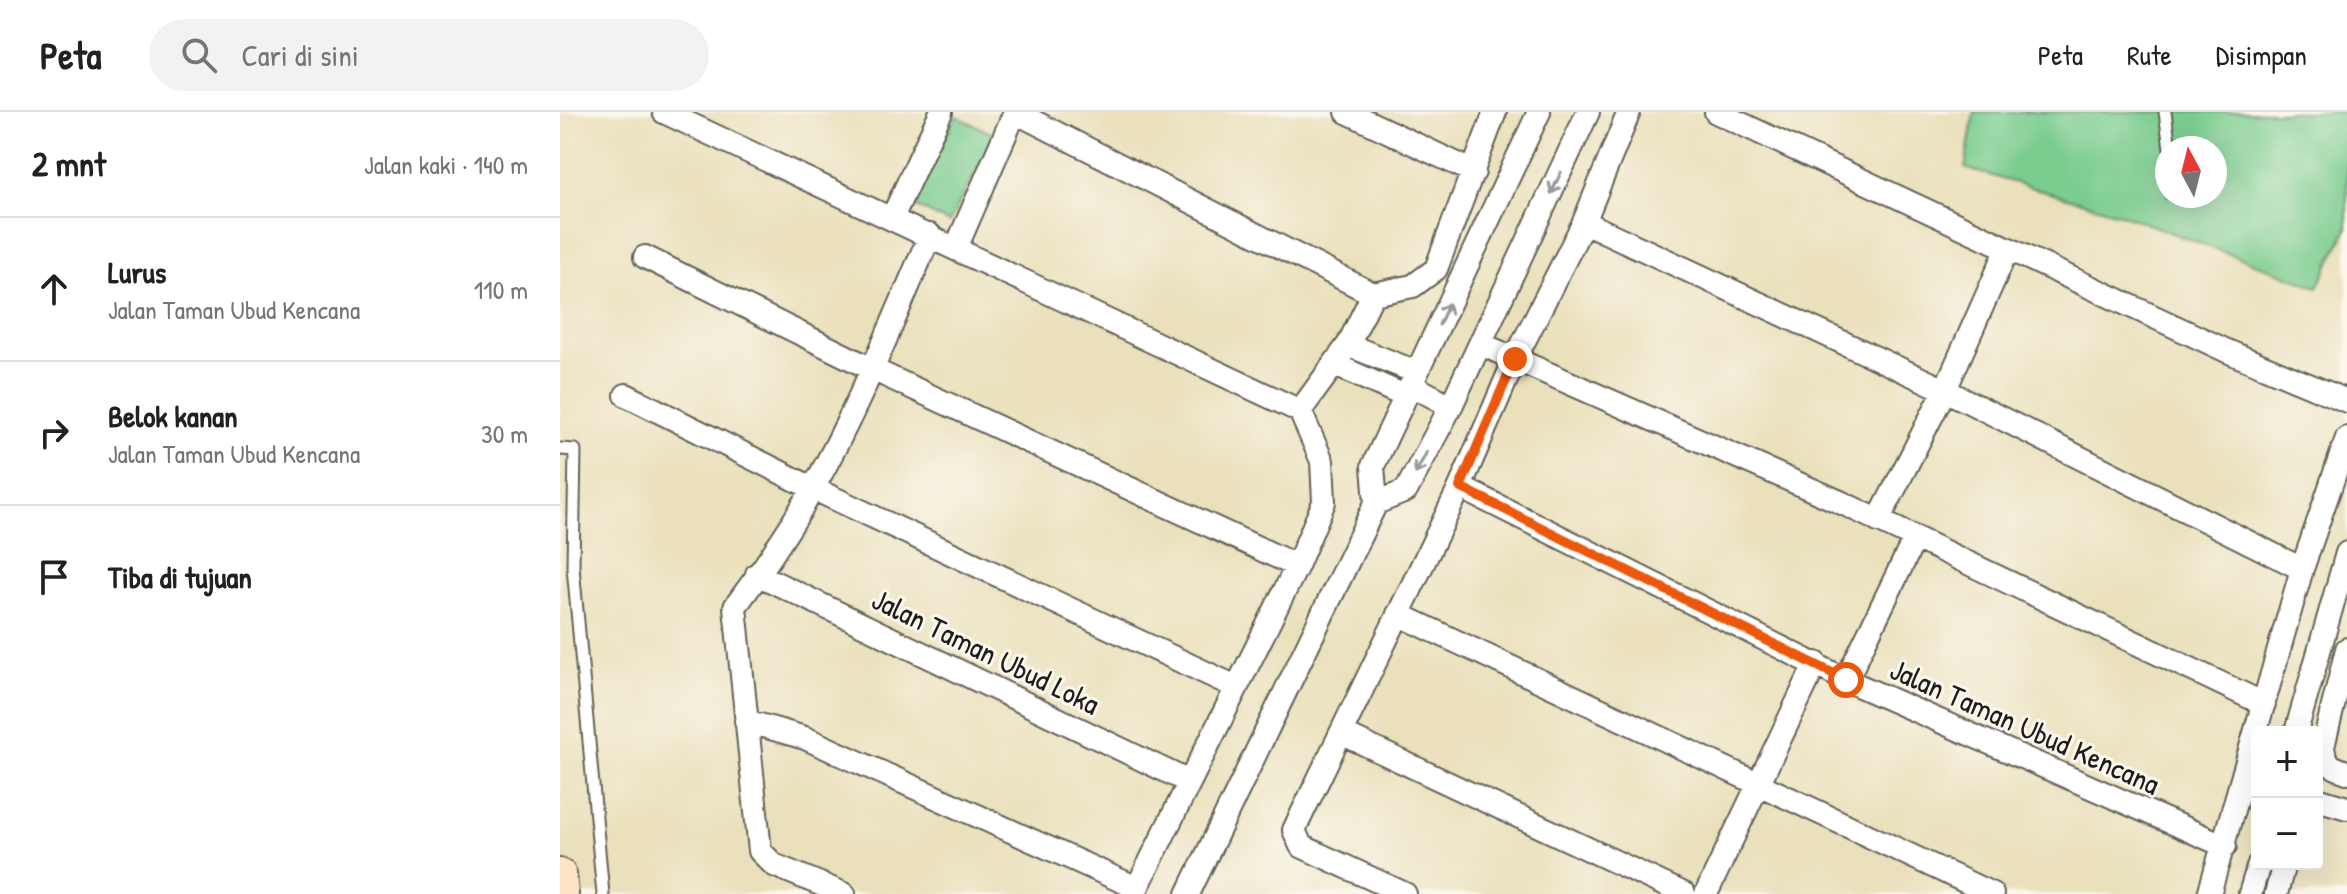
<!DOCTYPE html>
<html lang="id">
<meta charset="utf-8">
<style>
body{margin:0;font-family:"Patrick Hand",sans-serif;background:#f2f2f2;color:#202124}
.controls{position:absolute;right:24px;bottom:24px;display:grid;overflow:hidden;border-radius:8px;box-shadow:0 8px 32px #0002}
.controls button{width:72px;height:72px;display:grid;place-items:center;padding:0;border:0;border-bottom:2px solid #e0e0e0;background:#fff;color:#202124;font:40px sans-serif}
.compass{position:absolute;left:1595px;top:24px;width:72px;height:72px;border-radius:50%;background:#fff;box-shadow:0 8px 32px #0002;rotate:353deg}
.stop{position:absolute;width:24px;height:24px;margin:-18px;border:6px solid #ea580c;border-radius:50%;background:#fff}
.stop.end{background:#ea580c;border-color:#fff;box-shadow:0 2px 8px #0008}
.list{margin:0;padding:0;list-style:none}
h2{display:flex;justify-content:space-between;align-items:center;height:104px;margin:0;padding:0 32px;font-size:34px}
h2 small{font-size:26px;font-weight:400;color:#757577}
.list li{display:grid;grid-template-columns:52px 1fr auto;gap:24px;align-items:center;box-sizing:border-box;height:144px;padding:0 32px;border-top:2px solid #e0e0e0}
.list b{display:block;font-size:30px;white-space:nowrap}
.list p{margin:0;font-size:26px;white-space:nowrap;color:#757577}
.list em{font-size:26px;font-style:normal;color:#757577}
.icon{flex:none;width:44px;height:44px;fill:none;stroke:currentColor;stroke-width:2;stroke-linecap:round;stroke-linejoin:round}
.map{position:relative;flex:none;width:1787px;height:782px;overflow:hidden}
header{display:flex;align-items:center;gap:48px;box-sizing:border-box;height:112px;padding:0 40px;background:#fff;border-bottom:2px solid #e0e0e0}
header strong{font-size:38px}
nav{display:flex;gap:44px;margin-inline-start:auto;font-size:28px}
.search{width:560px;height:72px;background:#f2f2f2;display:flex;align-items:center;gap:20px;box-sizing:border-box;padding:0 28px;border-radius:44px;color:#757577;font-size:30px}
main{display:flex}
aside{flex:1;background:#fff}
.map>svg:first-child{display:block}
.green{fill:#7acc8f;stroke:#4b7456;stroke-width:2;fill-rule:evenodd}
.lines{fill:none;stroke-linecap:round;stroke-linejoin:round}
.lane-casing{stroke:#646154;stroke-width:15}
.street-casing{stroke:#646154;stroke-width:26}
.secondary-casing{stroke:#646154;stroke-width:36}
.lane{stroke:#fff;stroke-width:11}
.street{stroke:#fff;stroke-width:22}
.secondary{stroke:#fde5c5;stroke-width:32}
.oneway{stroke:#999}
.route{stroke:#ea580c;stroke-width:10}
.labels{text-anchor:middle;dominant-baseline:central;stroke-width:6;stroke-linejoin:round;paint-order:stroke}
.street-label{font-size:30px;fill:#1c1c1c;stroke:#fbf7ec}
</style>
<header>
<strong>Peta</strong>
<div class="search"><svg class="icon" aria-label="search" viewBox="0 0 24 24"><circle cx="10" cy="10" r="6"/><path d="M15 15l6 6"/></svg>Cari di sini</div>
<nav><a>Peta</a><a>Rute</a><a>Disimpan</a></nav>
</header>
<main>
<aside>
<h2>2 mnt<small>Jalan kaki · 140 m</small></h2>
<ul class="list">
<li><svg class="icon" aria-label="ahead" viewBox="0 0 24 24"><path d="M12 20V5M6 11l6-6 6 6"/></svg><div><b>Lurus</b><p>Jalan Taman Ubud Kencana</p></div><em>110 m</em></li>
<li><svg class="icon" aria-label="right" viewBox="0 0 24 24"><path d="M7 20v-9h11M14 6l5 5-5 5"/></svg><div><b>Belok kanan</b><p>Jalan Taman Ubud Kencana</p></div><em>30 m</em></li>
<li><svg class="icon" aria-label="arrive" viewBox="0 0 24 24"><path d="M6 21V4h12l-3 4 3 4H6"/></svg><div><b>Tiba di tujuan</b></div></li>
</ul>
</aside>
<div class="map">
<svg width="1787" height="782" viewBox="0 0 1787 782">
<rect width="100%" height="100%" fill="#fbf7ec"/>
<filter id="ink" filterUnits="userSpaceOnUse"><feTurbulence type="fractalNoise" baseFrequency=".0125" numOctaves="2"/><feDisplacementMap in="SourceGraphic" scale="16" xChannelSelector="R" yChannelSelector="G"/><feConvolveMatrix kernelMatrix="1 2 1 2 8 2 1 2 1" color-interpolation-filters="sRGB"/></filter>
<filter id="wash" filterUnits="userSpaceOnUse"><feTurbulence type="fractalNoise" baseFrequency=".006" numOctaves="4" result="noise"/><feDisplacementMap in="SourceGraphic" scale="32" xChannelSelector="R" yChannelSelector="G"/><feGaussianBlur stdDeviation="1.8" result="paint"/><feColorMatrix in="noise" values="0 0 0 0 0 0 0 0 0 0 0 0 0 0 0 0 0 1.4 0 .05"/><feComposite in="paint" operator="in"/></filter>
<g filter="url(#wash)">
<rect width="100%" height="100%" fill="#eae0bc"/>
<path class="green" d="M 1414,0 L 1787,0 L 1787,117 L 1758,175 L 1558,101 L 1405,56 ZM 1607,36 L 1655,36 L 1655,84 L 1607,84 Z
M 396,4 L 435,23 L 389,111 L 351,92 Z"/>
</g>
<g filter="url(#ink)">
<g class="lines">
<g class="lane-casing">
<path id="lane" d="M 1605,0 L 1610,36
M 0,337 L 15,338 L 13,455 L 43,782"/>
</g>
<g class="street-casing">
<path id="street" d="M 104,0 L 740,299
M 455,0 L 813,182
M 787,0 L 914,60
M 1156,0 L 1667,239 L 1787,289
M 332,106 L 381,0
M 1024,110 L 1385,278 L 1742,457
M 396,136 L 455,0
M 85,145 L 312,257 L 737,454
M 921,232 L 1280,390 L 1704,592
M 788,233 L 856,260
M 775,253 L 845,284
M 851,273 L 891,294
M 66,283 L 252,376 L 676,575
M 900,375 L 1286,568 L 1665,734
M 816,391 L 846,379 L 891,294 L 1028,0
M 1318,409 L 1385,278 L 1447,138
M 197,462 L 629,670
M 838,502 L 1432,782
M 1787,537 L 1763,635 C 1765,652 1771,655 1787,660
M 1286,568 L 1355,426
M 186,609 L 245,626 L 577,776
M 1736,620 L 1787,441
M 783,622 L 1124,782
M 1757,687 L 1787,696
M 284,782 L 214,753 L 200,739 L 175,495 C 189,475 204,456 217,435 C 281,340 325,228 370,123
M 574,782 L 737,454 L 764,390 L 762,349 L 740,299 L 788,233 L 813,182 L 853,174 L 876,157 L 935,0
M 628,782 L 816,391 L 813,354 L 979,0
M 845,782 L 741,734 L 734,718 L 900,375 L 955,247 L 1024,110 L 1069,0
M 1146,782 L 1256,551
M 1649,782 L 1742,457 L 1787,326
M 1690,782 L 1699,752
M 1716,782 L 1724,752"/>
</g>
<g class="secondary-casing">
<path id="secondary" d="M 0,763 L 2,782"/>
</g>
<use href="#lane" class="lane"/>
<use href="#street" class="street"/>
<use href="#secondary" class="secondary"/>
</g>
<defs><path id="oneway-shaft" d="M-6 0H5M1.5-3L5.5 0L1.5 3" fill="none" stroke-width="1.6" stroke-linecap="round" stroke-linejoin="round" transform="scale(2)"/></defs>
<g class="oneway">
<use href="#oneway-shaft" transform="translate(996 71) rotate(115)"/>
<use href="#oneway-shaft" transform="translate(884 202) rotate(-65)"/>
<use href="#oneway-shaft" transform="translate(861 351) rotate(118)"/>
</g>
</g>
<g class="lines" filter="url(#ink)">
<path class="route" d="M 955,247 L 900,375 L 1286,568"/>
</g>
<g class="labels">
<g class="street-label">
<text transform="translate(426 539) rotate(26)">Jalan Taman Ubud Loka</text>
<text transform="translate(1465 614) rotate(24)">Jalan Taman Ubud Kencana</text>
</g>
</g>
</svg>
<div class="controls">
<button>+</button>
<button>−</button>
</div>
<svg class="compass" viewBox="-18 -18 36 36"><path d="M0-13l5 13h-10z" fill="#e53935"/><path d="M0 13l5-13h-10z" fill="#757577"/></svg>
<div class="stop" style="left:1286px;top:568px"></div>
<div class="stop end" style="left:955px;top:247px"></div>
</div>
</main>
